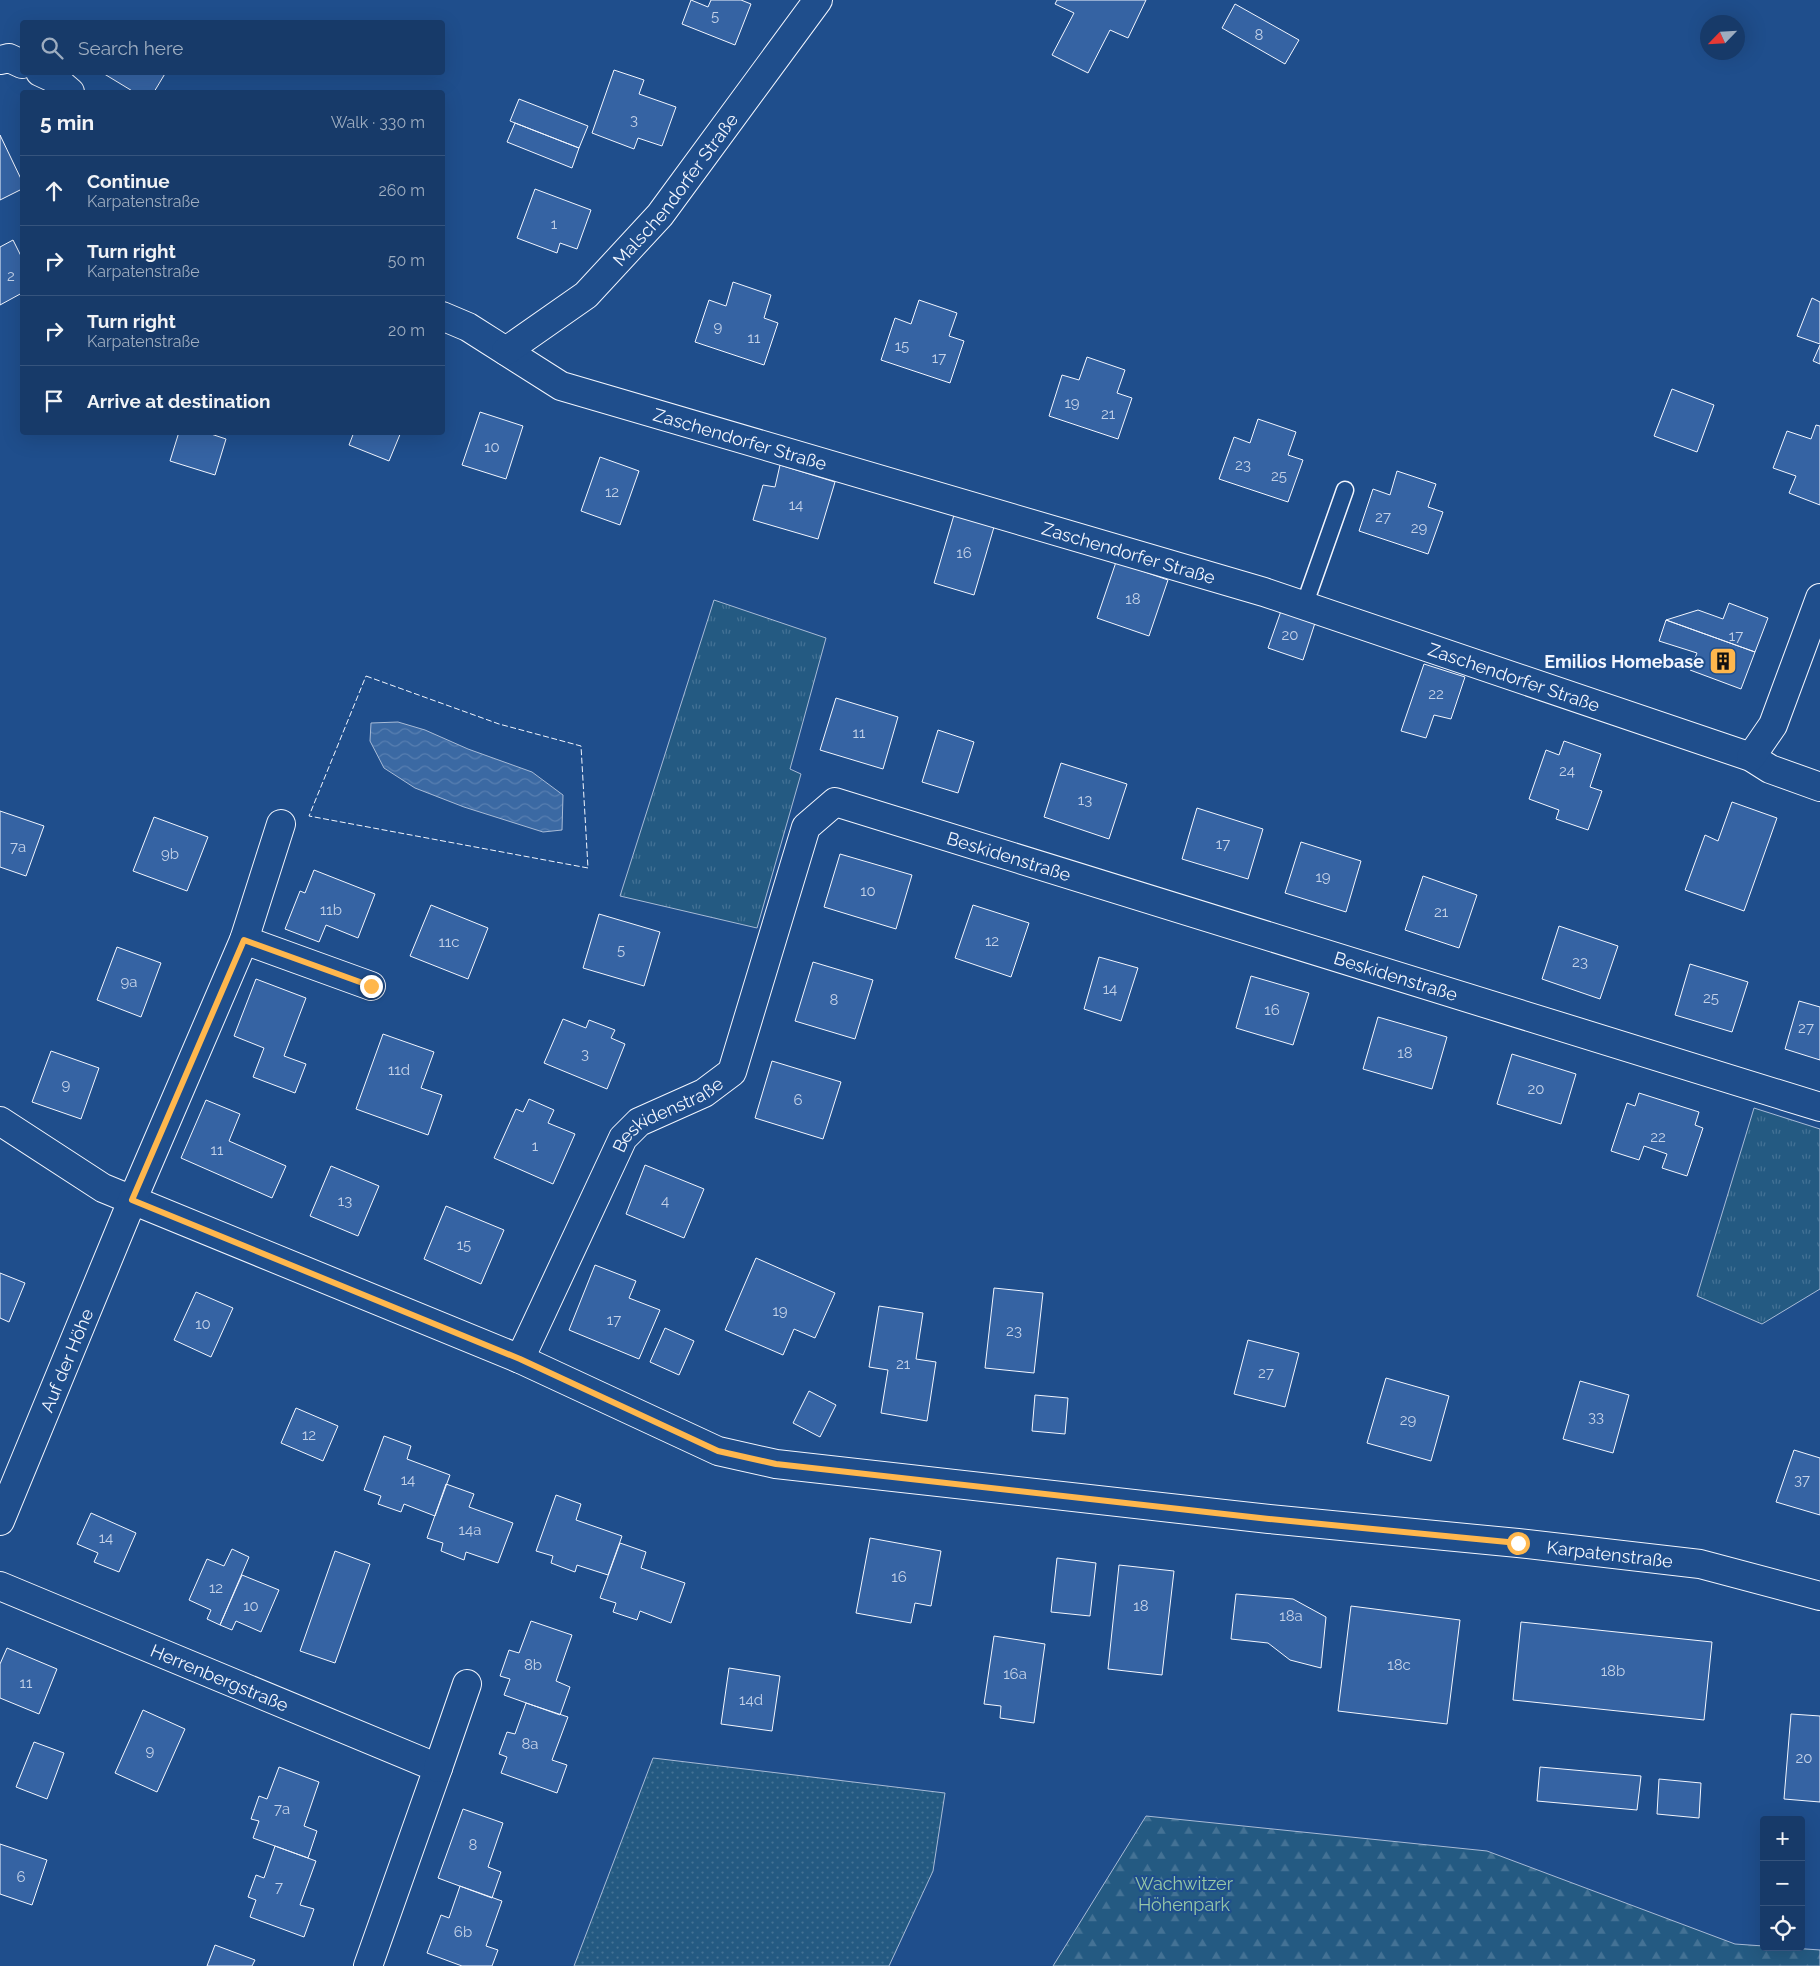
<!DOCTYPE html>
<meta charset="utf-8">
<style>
body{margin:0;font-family:Raleway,sans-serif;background:#244571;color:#f1f3f6}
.controls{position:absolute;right:15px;bottom:15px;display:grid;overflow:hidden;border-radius:5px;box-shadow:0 5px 20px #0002}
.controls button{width:45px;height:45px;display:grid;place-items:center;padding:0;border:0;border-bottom:1px solid #36547d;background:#173a69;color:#f1f3f6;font:25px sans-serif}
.compass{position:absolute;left:1700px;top:15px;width:45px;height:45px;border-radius:50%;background:#173a69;box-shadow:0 5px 20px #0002;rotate:245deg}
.stop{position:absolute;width:15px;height:15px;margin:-11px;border:4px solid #ffb74d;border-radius:50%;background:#fff}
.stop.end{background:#ffb74d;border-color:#fff;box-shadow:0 1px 5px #0008}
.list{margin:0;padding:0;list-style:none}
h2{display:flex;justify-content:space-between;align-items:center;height:65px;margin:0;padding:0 20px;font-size:21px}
h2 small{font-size:16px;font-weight:400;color:#9eadc0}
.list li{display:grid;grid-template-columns:32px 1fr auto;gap:15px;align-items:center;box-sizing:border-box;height:70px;padding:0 20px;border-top:1px solid #36547d}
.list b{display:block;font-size:19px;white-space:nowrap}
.list p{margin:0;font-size:16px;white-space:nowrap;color:#9eadc0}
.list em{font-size:16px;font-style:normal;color:#9eadc0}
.icon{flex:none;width:28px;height:28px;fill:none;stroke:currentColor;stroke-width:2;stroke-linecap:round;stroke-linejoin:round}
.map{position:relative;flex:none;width:1820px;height:1966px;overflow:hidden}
.search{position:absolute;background:#173a69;box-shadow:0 5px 20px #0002;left:20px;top:20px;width:425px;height:55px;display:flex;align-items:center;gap:12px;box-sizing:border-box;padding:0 18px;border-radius:5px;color:#9eadc0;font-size:19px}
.panel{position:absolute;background:#173a69;box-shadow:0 5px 20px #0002;left:20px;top:90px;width:425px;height:345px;border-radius:5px}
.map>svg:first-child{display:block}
.grass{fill:url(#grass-tufts);stroke:#a8bbd7}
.forest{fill:url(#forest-firs);stroke:#a8bbd7}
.park{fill:url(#park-dots);stroke:#a8bbd7}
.water{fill:url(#water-waves);stroke:#a8bbd7}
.building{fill:#3563a3;stroke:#f2f6ff}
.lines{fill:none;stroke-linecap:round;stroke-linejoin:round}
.service-casing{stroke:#f2f6ff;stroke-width:19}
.minor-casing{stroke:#f2f6ff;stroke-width:30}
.service{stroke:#1f4e8c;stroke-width:16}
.minor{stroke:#1f4e8c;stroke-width:28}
.fence{stroke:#f2f6ff;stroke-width:1;stroke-dasharray:6 2.5;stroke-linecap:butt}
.route{stroke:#ffb74d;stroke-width:6}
.labels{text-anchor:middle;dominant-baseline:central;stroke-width:4;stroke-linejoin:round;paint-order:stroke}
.number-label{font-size:15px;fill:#c3d1e8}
.street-label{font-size:18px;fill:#f2f6ff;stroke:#1f4e8c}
.poi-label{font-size:18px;font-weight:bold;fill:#f2f6ff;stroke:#1f4e8c;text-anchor:end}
.park-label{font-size:18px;fill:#97c8a6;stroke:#1f4e8c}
</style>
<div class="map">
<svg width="1820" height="1966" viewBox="0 0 1820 1966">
<defs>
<pattern id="grass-tufts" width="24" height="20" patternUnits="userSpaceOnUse" patternTransform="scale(1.25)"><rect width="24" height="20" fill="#245a82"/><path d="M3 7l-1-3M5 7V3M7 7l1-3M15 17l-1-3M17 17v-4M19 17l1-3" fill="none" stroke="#447295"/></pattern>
<pattern id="forest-firs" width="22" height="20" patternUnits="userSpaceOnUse" patternTransform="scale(1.25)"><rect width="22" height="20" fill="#245a82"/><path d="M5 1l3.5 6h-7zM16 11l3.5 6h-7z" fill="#447295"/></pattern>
<pattern id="park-dots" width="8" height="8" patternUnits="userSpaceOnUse" patternTransform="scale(1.25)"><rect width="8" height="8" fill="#245a82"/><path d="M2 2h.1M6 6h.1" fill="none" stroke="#447295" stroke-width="1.8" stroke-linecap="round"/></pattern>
<pattern id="water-waves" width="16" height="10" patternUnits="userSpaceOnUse" patternTransform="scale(1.25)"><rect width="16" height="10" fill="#3b69a3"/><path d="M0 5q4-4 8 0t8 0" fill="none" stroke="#587fb1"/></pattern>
</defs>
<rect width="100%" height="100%" fill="#1f4e8c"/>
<path class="grass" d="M 714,600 L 826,638 L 790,769 L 801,774 L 757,928 L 620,896 Z
M 1754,1108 L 1820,1129 L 1820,1289 L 1762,1324 L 1697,1296 Z"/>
<path class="forest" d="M 1146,1816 L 1487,1851 L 1735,1944 L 1820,1950 L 1820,1966 L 1053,1966 Z"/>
<path class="park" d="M 653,1758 L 945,1793 L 933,1871 L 889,1966 L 574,1966 Z"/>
<path class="water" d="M 398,722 L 425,730 L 468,749 L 532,772 L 563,795 L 562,830 L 543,832 L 464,807 L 415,788 L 384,768 L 370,741 L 371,723 Z"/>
<path class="building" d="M 691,0 L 708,7 L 711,0 L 741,0 L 751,4 L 735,45 L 682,24 Z
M 1057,0 L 1146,0 L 1128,38 L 1110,30 L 1088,73 L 1052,55 L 1074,13 L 1055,4 Z
M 1235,4 L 1299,40 L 1285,64 L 1222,28 Z
M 614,70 L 644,80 L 639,94 L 676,107 L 662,146 L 638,138 L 634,149 L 592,133 Z
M 101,72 L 166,72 L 154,92 L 134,92 Z
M 519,99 L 588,126 L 579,148 L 510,121 Z
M 515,123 L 579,148 L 572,168 L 507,142 Z
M 0,135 L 22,181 L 22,189 L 0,200 Z
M 535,189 L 591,210 L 577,249 L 560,243 L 557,253 L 517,238 Z
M 13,240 L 22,258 L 22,293 L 0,305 L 0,247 Z
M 733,282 L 771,295 L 764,318 L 778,323 L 764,365 L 695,342 L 709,300 L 726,306 Z
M 1812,298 L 1820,302 L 1820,344 L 1797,336 Z
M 919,300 L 957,313 L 949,336 L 964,341 L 950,383 L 881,360 L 895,318 L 911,324 Z
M 1820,345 L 1820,364 L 1813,361 Z
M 1087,357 L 1125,370 L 1117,393 L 1132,398 L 1118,439 L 1049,416 L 1062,375 L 1079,380 Z
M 1672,389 L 1714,405 L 1697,452 L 1654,436 Z
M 480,412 L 523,426 L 506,479 L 462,465 Z
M 1258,419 L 1296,432 L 1288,455 L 1303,460 L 1288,502 L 1219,479 L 1234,437 L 1250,443 Z
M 1816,425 L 1820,426 L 1820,505 L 1789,493 L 1796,476 L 1773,468 L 1787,431 L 1811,439 Z
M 179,432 L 205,432 L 226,439 L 215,475 L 170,461 Z
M 354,432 L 401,432 L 389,461 L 349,445 Z
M 600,457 L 639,471 L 620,525 L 581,511 Z
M 780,465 L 835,482 L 818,539 L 753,520 L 763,485 L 775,487 Z
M 1397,471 L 1436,484 L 1428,507 L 1443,512 L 1428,554 L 1359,531 L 1373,489 L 1390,495 Z
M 954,515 L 994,527 L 974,595 L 934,583 Z
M 1116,562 L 1168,580 L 1149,636 L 1097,618 Z
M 1729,603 L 1768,618 L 1755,652 L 1666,620 L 1698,610 L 1723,619 Z
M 1281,611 L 1315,623 L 1303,660 L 1268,648 Z
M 1666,620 L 1755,652 L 1741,689 L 1690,670 L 1697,653 L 1659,641 Z
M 1424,664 L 1465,677 L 1451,719 L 1434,715 L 1426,738 L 1401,731 Z
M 836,698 L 898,717 L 883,769 L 820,750 Z
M 938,730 L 974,742 L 958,793 L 922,782 Z
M 1564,741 L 1601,754 L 1590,787 L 1602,791 L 1588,830 L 1556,819 L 1559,810 L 1529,799 L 1546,750 L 1559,755 Z
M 1061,763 L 1127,784 L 1109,839 L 1044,817 Z
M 1732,802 L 1777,818 L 1744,911 L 1685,890 L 1705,835 L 1718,841 Z
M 1197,808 L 1263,829 L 1248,879 L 1182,859 Z
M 0,811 L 44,826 L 26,876 L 0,867 Z
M 154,817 L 208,837 L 187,891 L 133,871 Z
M 1301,842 L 1361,861 L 1346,912 L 1285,893 Z
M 840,854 L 912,875 L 896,929 L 824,907 Z
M 314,870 L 375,894 L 358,938 L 326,925 L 319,942 L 285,929 L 300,891 L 305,893 Z
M 1423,876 L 1477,895 L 1459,948 L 1405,930 Z
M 431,905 L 488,928 L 468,979 L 410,956 Z
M 973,905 L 1029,923 L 1011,977 L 955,958 Z
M 599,914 L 660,932 L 644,986 L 583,968 Z
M 1559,926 L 1618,946 L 1600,999 L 1542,979 Z
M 117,947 L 161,963 L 141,1017 L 97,1000 Z
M 1099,957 L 1138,968 L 1121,1021 L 1084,1009 Z
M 813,962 L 873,980 L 855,1039 L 795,1021 Z
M 1690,964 L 1748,982 L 1732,1032 L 1675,1015 Z
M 1251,976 L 1309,993 L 1293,1045 L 1236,1028 Z
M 256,979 L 306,998 L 284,1056 L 306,1064 L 295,1093 L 253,1077 L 264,1048 L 234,1036 Z
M 1799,1001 L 1820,1007 L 1820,1060 L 1785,1049 Z
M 1378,1017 L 1447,1037 L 1432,1089 L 1363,1069 Z
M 563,1019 L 586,1028 L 589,1020 L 615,1030 L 611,1038 L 625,1044 L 607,1089 L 544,1063 Z
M 383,1034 L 434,1052 L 421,1088 L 442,1095 L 428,1135 L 356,1109 Z
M 51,1051 L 99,1068 L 81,1119 L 32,1102 Z
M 1512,1054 L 1576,1074 L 1561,1124 L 1497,1104 Z
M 772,1061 L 841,1082 L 823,1139 L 755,1118 Z
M 1639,1093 L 1699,1112 L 1695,1125 L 1703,1128 L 1687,1176 L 1662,1168 L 1667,1154 L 1644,1146 L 1639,1160 L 1611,1151 L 1627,1103 L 1635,1106 Z
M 529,1099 L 554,1110 L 548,1123 L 575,1134 L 553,1184 L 494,1158 L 516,1109 L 523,1112 Z
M 206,1100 L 240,1114 L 229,1141 L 286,1166 L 272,1198 L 181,1158 Z
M 645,1165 L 704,1189 L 684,1238 L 626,1214 Z
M 331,1166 L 379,1186 L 358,1236 L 310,1216 Z
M 446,1206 L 504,1230 L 481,1284 L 424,1259 Z
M 756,1258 L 835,1293 L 815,1338 L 794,1329 L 783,1355 L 725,1330 Z
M 595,1265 L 636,1281 L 629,1298 L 660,1310 L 639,1359 L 569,1330 Z
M 0,1273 L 25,1283 L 9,1322 L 0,1318 Z
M 994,1288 L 1043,1293 L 1034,1373 L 985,1368 Z
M 196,1292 L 233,1308 L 211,1357 L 174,1340 Z
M 879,1306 L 923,1313 L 916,1359 L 936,1362 L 927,1421 L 881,1413 L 888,1370 L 869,1367 Z
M 665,1328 L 694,1341 L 679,1375 L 650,1362 Z
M 1248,1340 L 1299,1353 L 1285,1407 L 1234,1394 Z
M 1386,1378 L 1449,1396 L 1431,1461 L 1367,1443 Z
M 1580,1381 L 1629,1395 L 1613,1453 L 1563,1439 Z
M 809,1391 L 836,1405 L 820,1437 L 793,1423 Z
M 1035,1395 L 1068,1398 L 1065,1434 L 1032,1431 Z
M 296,1408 L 338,1426 L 323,1461 L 281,1443 Z
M 384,1436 L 411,1446 L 407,1459 L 450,1475 L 435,1516 L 404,1504 L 401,1512 L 378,1504 L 381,1496 L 364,1490 Z
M 1794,1450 L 1820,1458 L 1820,1515 L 1776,1502 Z
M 446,1484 L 474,1494 L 469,1507 L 513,1523 L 498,1563 L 466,1552 L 464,1560 L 441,1551 L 443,1543 L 427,1538 Z
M 556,1495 L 581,1504 L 576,1520 L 622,1536 L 608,1575 L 577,1565 L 575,1572 L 551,1563 L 553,1556 L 536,1551 Z
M 91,1513 L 136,1533 L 119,1572 L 94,1562 L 98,1553 L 77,1544 Z
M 870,1538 L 941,1551 L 931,1606 L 915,1603 L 911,1623 L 856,1613 Z
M 620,1543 L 646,1552 L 641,1568 L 685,1583 L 671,1623 L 640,1611 L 637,1620 L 613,1612 L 616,1603 L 600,1598 Z
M 232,1549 L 249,1557 L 220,1625 L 207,1619 L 211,1610 L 189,1600 L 207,1559 L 224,1566 Z
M 335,1551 L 370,1564 L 335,1663 L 300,1651 Z
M 1057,1558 L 1096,1563 L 1090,1616 L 1051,1612 Z
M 1119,1565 L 1174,1571 L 1162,1675 L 1108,1669 Z
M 242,1575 L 279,1590 L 261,1632 L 236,1621 L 232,1630 L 220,1625 Z
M 1236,1594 L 1293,1599 L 1326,1617 L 1321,1668 L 1290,1660 L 1268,1643 L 1231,1639 Z
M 1351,1606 L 1460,1620 L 1447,1724 L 1338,1711 Z
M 531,1621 L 572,1635 L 556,1681 L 570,1687 L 560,1715 L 504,1695 L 510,1679 L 500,1676 L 509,1650 L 519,1653 Z
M 1521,1622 L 1712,1642 L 1704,1720 L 1513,1700 Z
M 994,1636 L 1045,1644 L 1034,1723 L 1000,1718 L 1001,1706 L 984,1704 Z
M 7,1648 L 57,1669 L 39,1714 L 0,1698 L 0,1664 Z
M 729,1668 L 780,1676 L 772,1731 L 721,1724 Z
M 526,1703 L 568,1717 L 552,1760 L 567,1765 L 557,1793 L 501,1773 L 507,1757 L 499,1754 L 507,1732 L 515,1734 Z
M 143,1710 L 185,1729 L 157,1792 L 115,1773 Z
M 1791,1714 L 1820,1716 L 1820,1802 L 1784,1799 Z
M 34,1742 L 64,1753 L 47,1799 L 16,1787 Z
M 279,1767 L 319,1782 L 304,1826 L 317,1831 L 308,1858 L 253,1838 L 259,1821 L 251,1819 L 259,1796 L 267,1799 Z
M 1540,1767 L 1641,1776 L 1637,1810 L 1537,1801 Z
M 1659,1779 L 1701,1783 L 1699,1818 L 1657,1814 Z
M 463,1809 L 503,1823 L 488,1867 L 501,1872 L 492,1898 L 438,1878 Z
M 0,1844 L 47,1860 L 32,1905 L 0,1894 Z
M 275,1846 L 316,1861 L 300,1905 L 314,1909 L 304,1937 L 250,1917 L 256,1900 L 248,1897 L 256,1875 L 264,1878 Z
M 460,1886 L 502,1901 L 486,1946 L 498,1950 L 492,1966 L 462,1966 L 427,1953 L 441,1915 L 449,1918 Z
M 215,1945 L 255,1960 L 252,1966 L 207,1966 Z"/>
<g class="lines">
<g class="service-casing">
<path id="service" d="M 1304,606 L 1345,490"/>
</g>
<g class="minor-casing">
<g id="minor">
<path d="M 0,60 L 9,58 L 22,64"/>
<path d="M 40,72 L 55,79 L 70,92"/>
<path id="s1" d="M 442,316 L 468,327 L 561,386 L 1264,592 L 1751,757 L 1770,769 L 1820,787"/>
<path id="s2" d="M 506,351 L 586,295 L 660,215 L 818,0"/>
<path d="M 1751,757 L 1773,725 L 1820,598"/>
<path d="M 244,940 L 371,986"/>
<path id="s3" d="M 0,1121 L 103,1188 L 520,1359 L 718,1451 L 776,1464 L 1269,1519 L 1518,1543 L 1700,1564 L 1820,1596"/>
<path id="s4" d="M 520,1359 L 623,1138 L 639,1122 L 704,1093 L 732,1072 L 806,827 L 835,802 L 1820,1107"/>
<path id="s5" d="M 0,1521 L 132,1201 L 244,940 L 281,824"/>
<path id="s6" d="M 0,1586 L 438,1768 L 368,1966"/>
<path d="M 438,1768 L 467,1684"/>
</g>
</g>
<use href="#service" class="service"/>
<use href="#minor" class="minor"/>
<path class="fence" d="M 366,676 L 499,724 L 581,746 L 588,868 L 309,816 Z"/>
</g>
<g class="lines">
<path class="route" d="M 371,986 L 244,940 L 132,1200 L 520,1359 L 718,1451 L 776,1464 L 1269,1519 L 1518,1543"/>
</g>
<defs>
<g id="building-square" transform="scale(1.4375)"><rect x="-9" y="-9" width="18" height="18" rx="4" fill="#ffb74d" stroke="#1f4e8c"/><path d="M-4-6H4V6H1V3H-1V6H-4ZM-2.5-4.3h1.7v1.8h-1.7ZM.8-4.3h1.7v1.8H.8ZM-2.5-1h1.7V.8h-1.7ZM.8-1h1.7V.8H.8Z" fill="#111"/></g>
</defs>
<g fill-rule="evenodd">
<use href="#building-square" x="1723" y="661"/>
</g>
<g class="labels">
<g class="number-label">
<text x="715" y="16">5</text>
<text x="1259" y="35">8</text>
<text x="634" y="120">3</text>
<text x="554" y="224">1</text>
<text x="11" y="276">2</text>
<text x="718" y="327">9</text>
<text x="754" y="338">11</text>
<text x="902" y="346">15</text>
<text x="939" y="358">17</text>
<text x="1072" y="403">19</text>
<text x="1108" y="414">21</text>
<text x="492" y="447">10</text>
<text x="1243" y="465">23</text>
<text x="1279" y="476">25</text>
<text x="612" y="492">12</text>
<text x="796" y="505">14</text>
<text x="1383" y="517">27</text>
<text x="1419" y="528">29</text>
<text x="964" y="553">16</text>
<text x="1133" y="599">18</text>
<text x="1290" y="635">20</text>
<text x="1736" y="636">17</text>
<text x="1436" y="694">22</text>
<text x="859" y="733">11</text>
<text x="1567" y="771">24</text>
<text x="1085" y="800">13</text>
<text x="1223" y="844">17</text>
<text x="18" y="847">7a</text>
<text x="170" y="854">9b</text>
<text x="1323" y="877">19</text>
<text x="868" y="891">10</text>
<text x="331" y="910">11b</text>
<text x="1441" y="912">21</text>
<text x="992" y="941">12</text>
<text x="449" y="942">11c</text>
<text x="621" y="950">5</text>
<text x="1580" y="962">23</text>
<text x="129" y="982">9a</text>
<text x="1110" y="989">14</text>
<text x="1711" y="998">25</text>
<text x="834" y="1000">8</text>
<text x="1272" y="1010">16</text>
<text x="1806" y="1028">27</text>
<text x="1405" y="1053">18</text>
<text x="585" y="1054">3</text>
<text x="399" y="1070">11d</text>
<text x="66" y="1085">9</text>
<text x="1536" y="1089">20</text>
<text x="798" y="1100">6</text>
<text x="1658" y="1137">22</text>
<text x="535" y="1146">1</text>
<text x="217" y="1150">11</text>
<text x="345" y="1201">13</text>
<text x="665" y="1201">4</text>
<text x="464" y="1245">15</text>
<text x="780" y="1311">19</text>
<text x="614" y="1320">17</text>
<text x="203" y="1324">10</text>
<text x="1014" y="1331">23</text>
<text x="903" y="1364">21</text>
<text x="1266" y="1373">27</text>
<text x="1596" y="1417">33</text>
<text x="1408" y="1420">29</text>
<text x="309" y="1435">12</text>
<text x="408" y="1480">14</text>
<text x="1802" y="1480">37</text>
<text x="470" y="1530">14a</text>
<text x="106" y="1538">14</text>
<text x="899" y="1577">16</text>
<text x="216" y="1588">12</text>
<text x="251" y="1606">10</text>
<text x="1141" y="1606">18</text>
<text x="1291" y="1616">18a</text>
<text x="533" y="1665">8b</text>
<text x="1399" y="1665">18c</text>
<text x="1613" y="1671">18b</text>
<text x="1015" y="1674">16a</text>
<text x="26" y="1683">11</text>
<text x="751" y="1700">14d</text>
<text x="530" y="1744">8a</text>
<text x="150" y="1751">9</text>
<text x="1804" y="1758">20</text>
<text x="282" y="1809">7a</text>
<text x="473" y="1845">8</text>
<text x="21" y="1877">6</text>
<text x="279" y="1887">7</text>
<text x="463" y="1932">6b</text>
</g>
<g class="street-label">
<text stroke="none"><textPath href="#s2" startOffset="236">Malschendorfer Straße</textPath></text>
<text stroke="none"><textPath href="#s1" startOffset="325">Zaschendorfer Straße</textPath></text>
<text stroke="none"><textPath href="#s1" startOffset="730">Zaschendorfer Straße</textPath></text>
<text stroke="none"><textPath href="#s1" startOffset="1135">Zaschendorfer Straße</textPath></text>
<text stroke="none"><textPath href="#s4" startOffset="849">Beskidenstraße</textPath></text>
<text stroke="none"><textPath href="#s4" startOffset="1254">Beskidenstraße</textPath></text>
<text stroke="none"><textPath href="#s4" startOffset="294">Beskidenstraße</textPath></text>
<text stroke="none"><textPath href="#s5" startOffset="174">Auf der Höhe</textPath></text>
<text stroke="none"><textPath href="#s3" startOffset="1690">Karpatenstraße</textPath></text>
<text stroke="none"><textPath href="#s6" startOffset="238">Herrenbergstraße</textPath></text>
</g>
<g class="poi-label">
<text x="1704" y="661">Emilios Homebase</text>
</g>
<g class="park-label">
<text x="1184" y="1883">Wachwitzer<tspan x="1184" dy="21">Höhenpark</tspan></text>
</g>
</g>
</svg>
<div class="controls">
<button>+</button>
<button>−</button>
<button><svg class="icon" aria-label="locate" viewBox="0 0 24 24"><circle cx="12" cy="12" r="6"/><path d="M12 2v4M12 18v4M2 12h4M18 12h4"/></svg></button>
</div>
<svg class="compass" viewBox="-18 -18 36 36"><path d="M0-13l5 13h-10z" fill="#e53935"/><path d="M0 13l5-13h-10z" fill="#9eadc0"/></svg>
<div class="stop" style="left:1518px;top:1543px"></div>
<div class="stop end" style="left:371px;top:986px"></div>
<div class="search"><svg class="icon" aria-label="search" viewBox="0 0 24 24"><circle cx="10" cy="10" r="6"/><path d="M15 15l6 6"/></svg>Search here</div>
<section class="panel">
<h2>5 min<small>Walk · 330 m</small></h2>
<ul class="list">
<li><svg class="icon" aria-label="ahead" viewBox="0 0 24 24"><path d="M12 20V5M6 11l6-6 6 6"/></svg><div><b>Continue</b><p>Karpatenstraße</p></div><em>260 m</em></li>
<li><svg class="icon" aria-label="right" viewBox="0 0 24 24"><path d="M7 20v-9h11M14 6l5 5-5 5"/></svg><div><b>Turn right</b><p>Karpatenstraße</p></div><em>50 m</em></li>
<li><svg class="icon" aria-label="right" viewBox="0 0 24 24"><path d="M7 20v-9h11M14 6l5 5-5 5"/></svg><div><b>Turn right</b><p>Karpatenstraße</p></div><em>20 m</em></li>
<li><svg class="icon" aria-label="arrive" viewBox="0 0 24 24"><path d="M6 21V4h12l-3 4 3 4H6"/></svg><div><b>Arrive at destination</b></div></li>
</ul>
</section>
</div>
